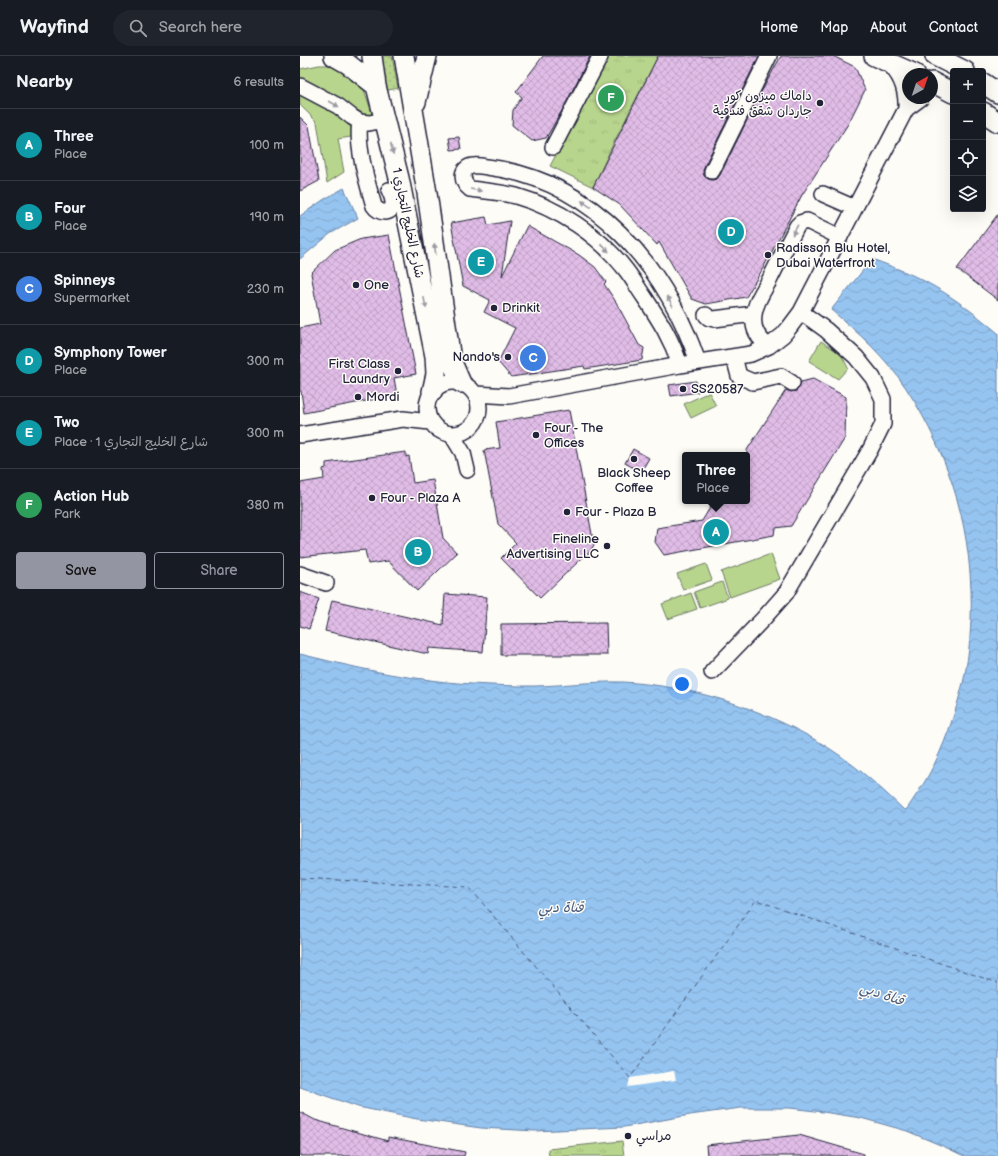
<!DOCTYPE html>
<meta charset="utf-8">
<style>
body{margin:0;font-family:"Balsamiq Sans","Playpen Sans Arabic",sans-serif;background:#20242c;color:#f1f3f6}
.controls{position:absolute;right:12px;top:12px;display:grid;overflow:hidden;border-radius:4px;box-shadow:0 4px 16px #0002}
.controls button{width:36px;height:36px;display:grid;place-items:center;padding:0;border:0;border-bottom:1px solid #363941;background:#171b24;color:#f1f3f6;font:20px sans-serif}
.compass{position:absolute;left:602px;top:12px;width:36px;height:36px;border-radius:50%;background:#171b24;box-shadow:0 4px 16px #0002;rotate:40deg}
.you{position:absolute;left:382px;top:628px;width:14px;height:14px;margin:-10px;border:3px solid #fff;border-radius:50%;background:#1a73e8;box-shadow:0 0 0 6px #1a73e833}
.badge{display:grid;place-items:center;width:26px;height:26px;border-radius:50%;background:#9495a2;color:#fff;font-size:13px;font-weight:700}
.pin{position:absolute;translate:-50% -50%;border:2px solid #fff;box-shadow:0 1px 4px #0006}
.popup{position:absolute;left:382px;top:396px;width:68px;height:52px;box-sizing:border-box;display:grid;place-content:center;border-radius:4px;background:#171b24;filter:drop-shadow(0 1px 3px #0005);font-size:13px;white-space:nowrap;color:#9ea1a6}
.popup b{font-size:15px;color:#f1f3f6}
.popup::after{content:'';position:absolute;left:50%;top:100%;margin-left:-8px;border:8px solid transparent;border-top-color:#171b24}
.list{margin:0;padding:0;list-style:none}
h2{display:flex;justify-content:space-between;align-items:center;height:52px;margin:0;padding:0 16px;font-size:17px}
h2 small{font-size:13px;font-weight:400;color:#9ea1a6}
.list li{display:grid;grid-template-columns:26px 1fr auto;gap:12px;align-items:center;box-sizing:border-box;height:72px;padding:0 16px;border-top:1px solid #363941}
.list b{display:block;font-size:15px;white-space:nowrap}
.list p{margin:0;font-size:13px;white-space:nowrap;color:#9ea1a6}
.list em{font-size:13px;font-style:normal;color:#9ea1a6}
.actions{display:flex;gap:8px;padding:12px 16px}
.actions a{flex:1;padding:9px 0;border:1px solid #9495a2;border-radius:4px;text-align:center;font-size:14px;color:#9495a2}
.actions .main{background:#9495a2;color:#111}
.icon{flex:none;width:22px;height:22px;fill:none;stroke:currentColor;stroke-width:2;stroke-linecap:round;stroke-linejoin:round}
.map{position:relative;flex:none;width:698px;height:1100px;overflow:hidden}
header{display:flex;align-items:center;gap:24px;box-sizing:border-box;height:56px;padding:0 20px;background:#171b24;border-bottom:1px solid #363941}
header strong{font-size:19px}
nav{display:flex;gap:22px;margin-inline-start:auto;font-size:14px}
.search{width:280px;height:36px;background:#20242c;display:flex;align-items:center;gap:10px;box-sizing:border-box;padding:0 14px;border-radius:22px;color:#9ea1a6;font-size:15px}
main{display:flex}
aside{flex:1;background:#171b24}
.map>svg:first-child{display:block}
.grass{fill:#b8d58d;stroke:#6d7c64}
.park{fill:url(#park-tufts);stroke:#6d7c64}
.garden{fill:url(#garden-dots);stroke:#6d7c64}
.water{fill:url(#water-waves);stroke:#6783a8}
.pier{fill:#fdfcf7}
.lines{fill:none;stroke-linecap:round;stroke-linejoin:round}
.ferry{stroke:#4a5b7a;stroke-width:1;stroke-dasharray:5 4;stroke-linecap:butt}
.building{fill:url(#building-cross-hatch);stroke:#22223b}
.minor-casing{stroke:#22223b;stroke-width:18}
.major-casing{stroke:#22223b;stroke-width:22}
.minor{stroke:#fdfcf7;stroke-width:15}
.major{stroke:#fdfcf7;stroke-width:19}
.oneway{fill:#9a9aa2}
.poi-dot{fill:#22223b;stroke:#fdfcf7;stroke-width:1.5}
.labels{text-anchor:middle;dominant-baseline:central;stroke-width:3;stroke-linejoin:round;paint-order:stroke}
.poi-label{font-size:13px;fill:#22223b;stroke:#fdfcf7;text-anchor:start}
.street-label{font-size:13px;fill:#22223b;stroke:#fdfcf7}
.water-label{font-size:14px;font-style:italic;fill:#4a5b7a;stroke:#fdfcf7}
</style>
<header>
<strong>Wayfind</strong>
<div class="search"><svg class="icon" aria-label="search" viewBox="0 0 24 24"><circle cx="10" cy="10" r="6"/><path d="M15 15l6 6"/></svg>Search here</div>
<nav><a>Home</a><a>Map</a><a>About</a><a>Contact</a></nav>
</header>
<main>
<aside>
<h2>Nearby<small>6 results</small></h2>
<ul class="list">
<li><span class="badge" style="background:#0f9aa8">A</span><div><b>Three</b><p>Place</p></div><em>100 m</em></li>
<li><span class="badge" style="background:#0f9aa8">B</span><div><b>Four</b><p>Place</p></div><em>190 m</em></li>
<li><span class="badge" style="background:#3f7fe0">C</span><div><b>Spinneys</b><p>Supermarket</p></div><em>230 m</em></li>
<li><span class="badge" style="background:#0f9aa8">D</span><div><b>Symphony Tower</b><p>Place</p></div><em>300 m</em></li>
<li><span class="badge" style="background:#0f9aa8">E</span><div><b>Two</b><p>Place · شارع الخليج التجاري 1</p></div><em>300 m</em></li>
<li><span class="badge" style="background:#2e9e5b">F</span><div><b>Action Hub</b><p>Park</p></div><em>380 m</em></li>
</ul>
<div class="actions"><a class="main">Save</a><a>Share</a></div>
</aside>
<div class="map">
<svg width="698" height="1100" viewBox="0 0 698 1100">
<defs>
<pattern id="park-tufts" width="24" height="20" patternUnits="userSpaceOnUse"><rect width="24" height="20" fill="#b8d58d"/><path d="M3 7l-1-3M5 7V3M7 7l1-3M15 17l-1-3M17 17v-4M19 17l1-3" fill="none" stroke="#9eb77b"/></pattern>
<pattern id="garden-dots" width="8" height="8" patternUnits="userSpaceOnUse"><rect width="8" height="8" fill="#b8d58d"/><path d="M2 2h.1M6 6h.1" fill="none" stroke="#9eb77b" stroke-width="1.8" stroke-linecap="round"/></pattern>
<pattern id="water-waves" width="16" height="10" patternUnits="userSpaceOnUse"><rect width="16" height="10" fill="#95c4f0"/><path d="M0 5q4-4 8 0t8 0" fill="none" stroke="#80a8cf"/></pattern>
<pattern id="building-cross-hatch" width="8" height="8" patternUnits="userSpaceOnUse"><rect width="8" height="8" fill="#e0bce6"/><path d="M0 0l8 8M0 8l8-8" fill="none" stroke="#c0a1c6"/></pattern>
</defs>
<rect width="100%" height="100%" fill="#fdfcf7"/>
<filter id="ink" filterUnits="userSpaceOnUse"><feTurbulence type="fractalNoise" baseFrequency=".025" numOctaves="2"/><feDisplacementMap in="SourceGraphic" scale="8" xChannelSelector="R" yChannelSelector="G"/><feConvolveMatrix kernelMatrix="1 2 1 2 8 2 1 2 1" color-interpolation-filters="sRGB"/></filter>
<g filter="url(#ink)">
<path class="grass" d="M 19,9 L 30,9 L 38,11 L 63,31 L 72,57 L 64,79 L 38,83 L 44,116 L 27,127 L 17,66 L 0,49 L 0,13 Z
M 521,285 L 541,298 L 548,312 L 538,323 L 509,305 Z
M 409,336 L 416,350 L 391,362 L 384,348 Z
M 471,498 L 480,523 L 430,541 L 421,516 Z
M 406,508 L 412,524 L 383,534 L 377,518 Z
M 422,526 L 428,542 L 400,552 L 394,536 Z
M 391,537 L 397,553 L 368,563 L 362,548 Z"/>
<path class="park" d="M 309,0 L 358,0 L 315,84 L 293,131 L 250,110 Z
M 322,1085 L 324,1100 L 249,1100 L 248,1093 Z"/>
<path class="garden" d="M 78,0 L 92,0 L 98,32 L 84,35 Z"/>
<path class="water" d="M 44,132 L 58,162 L 30,178 L 0,203 L 0,160 L 23,144 Z
M 572,203 C 585,208 599,213 612,219 C 643,233 672,255 698,277 L 698,1100 L 664,1100 L 645,1091 L 607,1075 L 561,1062 L 523,1056 L 490,1052 L 441,1052 L 390,1059 L 324,1071 L 235,1075 L 181,1072 L 117,1063 L 58,1051 L 0,1031 L 0,598 C 41,608 81,618 123,623 C 155,628 188,629 220,630 C 254,631 288,625 323,626 C 391,630 460,651 519,686 C 550,704 578,729 604,754 L 607,753 C 614,742 622,731 628,720 C 644,692 655,658 663,627 C 668,606 670,585 671,564 C 674,479 652,403 606,332 C 586,302 559,277 531,254 Z"/>
<path class="pier" d="M 374,1015 L 376,1024 L 328,1031 L 330,1022 Z"/>
<g class="lines">
<path class="ferry" d="M 0,822 L 169,831 L 330,1022 L 456,844 L 698,927"/>
</g>
<path class="building" d="M 243,0 L 290,0 L 264,51 L 246,82 L 232,85 L 212,69 L 213,54 L 222,41 L 216,36 Z
M 358,0 L 459,0 L 404,111 L 403,115 L 404,120 L 408,123 L 412,124 L 417,123 L 420,119 L 459,40 L 481,0 L 533,0 L 555,11 L 565,34 L 548,68 L 502,139 L 462,214 L 446,241 L 406,248 L 392,243 L 359,186 L 357,189 L 320,149 L 293,131 Z
M 0,61 L 9,70 L 19,125 L 0,135 Z
M 159,81 L 161,93 L 151,94 L 149,82 Z
M 698,158 L 698,244 L 657,213 Z
M 186,161 L 188,169 L 210,165 L 202,220 L 227,170 L 279,199 L 295,211 L 306,226 L 304,228 L 316,246 L 339,289 L 344,292 L 342,304 L 285,313 L 284,310 L 211,321 L 198,306 L 215,272 L 184,256 L 190,244 L 163,230 L 151,167 Z
M 89,179 L 116,318 L 94,322 L 97,339 L 4,357 L 1,335 L 0,335 L 0,272 L 20,268 L 11,217 L 35,194 L 61,183 Z
M 513,323 L 546,341 L 545,382 L 491,470 L 475,472 L 474,479 L 364,499 L 355,486 L 357,472 L 402,465 L 414,445 L 447,445 L 447,394 L 486,334 L 491,336 L 496,335 L 500,331 L 501,326 Z
M 396,325 L 398,336 L 371,340 L 369,329 Z
M 269,354 L 294,489 L 289,497 L 280,504 L 240,542 L 201,502 L 216,487 L 198,468 L 184,394 L 200,392 L 196,366 Z
M 333,393 L 349,402 L 341,416 L 325,407 Z
M 106,396 L 106,401 L 109,400 L 113,427 L 133,424 L 143,482 L 157,497 L 117,535 L 88,505 L 68,508 L 65,494 L 0,501 L 0,427 L 24,423 L 23,413 L 26,412 L 26,407 Z
M 0,536 L 19,543 L 9,573 L 0,570 Z
M 145,538 L 187,541 L 183,596 L 129,592 L 128,598 L 25,575 L 32,544 L 143,569 Z
M 306,567 L 307,599 L 201,599 L 201,568 Z
M 0,1056 L 15,1064 L 88,1085 L 88,1081 L 165,1096 L 164,1100 L 0,1100 Z
M 499,1079 L 564,1098 L 564,1100 L 407,1100 L 406,1089 Z"/>
<g class="lines">
<g class="minor-casing">
<path id="minor" d="M 587,6 C 602,19 607,35 606,53
M 0,30 L 38,50 L 52,61 L 60,66 L 69,67 L 85,64
M 60,66 C 56,90 67,126 74,150 C 79,158 93,159 93,147 C 93,143 91,138 89,134
M 253,91 L 300,1
M 412,115 L 469,0
M 523,138 L 555,152
M 406,259 L 409,262 L 414,263 L 454,258
M 469,290 C 458,283 452,272 454,259 C 455,247 463,235 469,225 C 478,206 488,188 497,170 L 500,167 L 507,165 L 540,181
M 434,301 L 439,320 L 453,326 L 481,320 L 492,327
M 380,309 C 371,282 360,265 345,242 C 338,232 333,223 326,214 C 299,179 258,152 216,140 C 201,136 185,135 170,133 C 162,127 159,113 172,110 C 177,109 182,110 187,111 C 293,124 365,209 398,306
M127 352a26 26 0 1 1 52 0a26 26 0 1 1-52 0Z
M 176,338 L 209,340 L 380,309 L 451,298 L 469,290 L 483,279 L 489,272 L 501,256 L 606,53 L 621,42
M 0,379 L 103,363 L 130,366
M 152,379 L 163,397 L 167,414
M 0,518 L 26,527
M 412,616 L 463,563 L 486,537 L 570,394 L 583,368 L 583,343 L 573,322 L 556,301 L 526,274 L 501,256"/>
</g>
<g class="major-casing">
<path id="major" d="M 34,0 L 48,8 L 76,30
M 72,0 L 76,30 L 99,122 L 135,300 L 136,318 L 132,336
M 104,0 L 127,137 L 151,304 L 161,327
M 574,0 L 615,18
M 635,0 L 665,15
M 632,26 L 653,37
M 683,27 L 698,37
M 116,46 L 127,0
M 683,56 L 698,66"/>
</g>
<use href="#minor" class="minor"/>
<use href="#major" class="major"/>
</g>
<defs><path id="oneway-solid" d="M-6-.8H1V-3.2L6.5 0L1 3.2V.8H-6Z"/></defs>
<g class="oneway">
<use href="#oneway-solid" transform="translate(34 48) rotate(30)"/>
<use href="#oneway-solid" transform="translate(92 93) rotate(76)"/>
<use href="#oneway-solid" transform="translate(176 134) rotate(10)"/>
<use href="#oneway-solid" transform="translate(286 148) rotate(-146)"/>
<use href="#oneway-solid" transform="translate(495 174) rotate(119)"/>
<use href="#oneway-solid" transform="translate(305 192) rotate(44)"/>
<use href="#oneway-solid" transform="translate(135 193) rotate(-98)"/>
<use href="#oneway-solid" transform="translate(370 245) rotate(-118)"/>
<use href="#oneway-solid" transform="translate(125 247) rotate(79)"/>
</g>
</g>
<g class="poi-dot">
<circle cx="520" cy="47" r="4"/>
<circle cx="468" cy="199" r="4"/>
<circle cx="56" cy="229" r="4"/>
<circle cx="194" cy="252" r="4"/>
<circle cx="208" cy="301" r="4"/>
<circle cx="98" cy="315" r="4"/>
<circle cx="383" cy="333" r="4"/>
<circle cx="58" cy="341" r="4"/>
<circle cx="236" cy="379" r="4"/>
<circle cx="334" cy="403" r="4"/>
<circle cx="72" cy="442" r="4"/>
<circle cx="267" cy="456" r="4"/>
<circle cx="307" cy="490" r="4"/>
<circle cx="328" cy="1080" r="4"/>
</g>
<g class="labels">
<g class="poi-label">
<text x="512" y="40" text-anchor="end">داماك ميزون كور<tspan x="512" dy="15">جاردان شقق فندقية</tspan></text>
<text x="476" y="192">Radisson Blu Hotel,<tspan x="476" dy="15">Dubai Waterfront</tspan></text>
<text x="64" y="229">One</text>
<text x="202" y="252">Drinkit</text>
<text x="200" y="301" text-anchor="end">Nando's</text>
<text x="90" y="308" text-anchor="end">First Class<tspan x="90" dy="15">Laundry</tspan></text>
<text x="391" y="333">SS20587</text>
<text x="66" y="341">Mordi</text>
<text x="244" y="372">Four - The<tspan x="244" dy="15">Offices</tspan></text>
<text x="334" y="417" text-anchor="middle">Black Sheep<tspan x="334" dy="15">Coffee</tspan></text>
<text x="80" y="442">Four - Plaza A</text>
<text x="275" y="456">Four - Plaza B</text>
<text x="299" y="483" text-anchor="end">Fineline<tspan x="299" dy="15">Advertising LLC</tspan></text>
<text x="336" y="1080">مراسي</text>
</g>
<g class="street-label">
<text transform="translate(108 167) rotate(78)">شارع الخليج التجاري 1</text>
</g>
<g class="water-label">
<text x="261" y="851">قناة دبي</text>
<text transform="translate(582 938) rotate(19)">قناة دبي</text>
</g>
</g>
</svg>
<div class="controls">
<button>+</button>
<button>−</button>
<button><svg class="icon" aria-label="locate" viewBox="0 0 24 24"><circle cx="12" cy="12" r="6"/><path d="M12 2v4M12 18v4M2 12h4M18 12h4"/></svg></button>
<button><svg class="icon" aria-label="layers" viewBox="0 0 24 24"><path d="M12 4l9 5-9 5-9-5zM3 14l9 5 9-5"/></svg></button>
</div>
<svg class="compass" viewBox="-18 -18 36 36"><path d="M0-13l5 13h-10z" fill="#e53935"/><path d="M0 13l5-13h-10z" fill="#9ea1a6"/></svg>
<div class="you"></div>
<div class="pin badge" style="left:416px;top:476px;background:#0f9aa8">A</div>
<div class="popup"><b>Three</b>Place</div>
<div class="pin badge" style="left:118px;top:496px;background:#0f9aa8">B</div>
<div class="pin badge" style="left:233px;top:302px;background:#3f7fe0">C</div>
<div class="pin badge" style="left:431px;top:176px;background:#0f9aa8">D</div>
<div class="pin badge" style="left:181px;top:206px;background:#0f9aa8">E</div>
<div class="pin badge" style="left:311px;top:42px;background:#2e9e5b">F</div>
</div>
</main>
